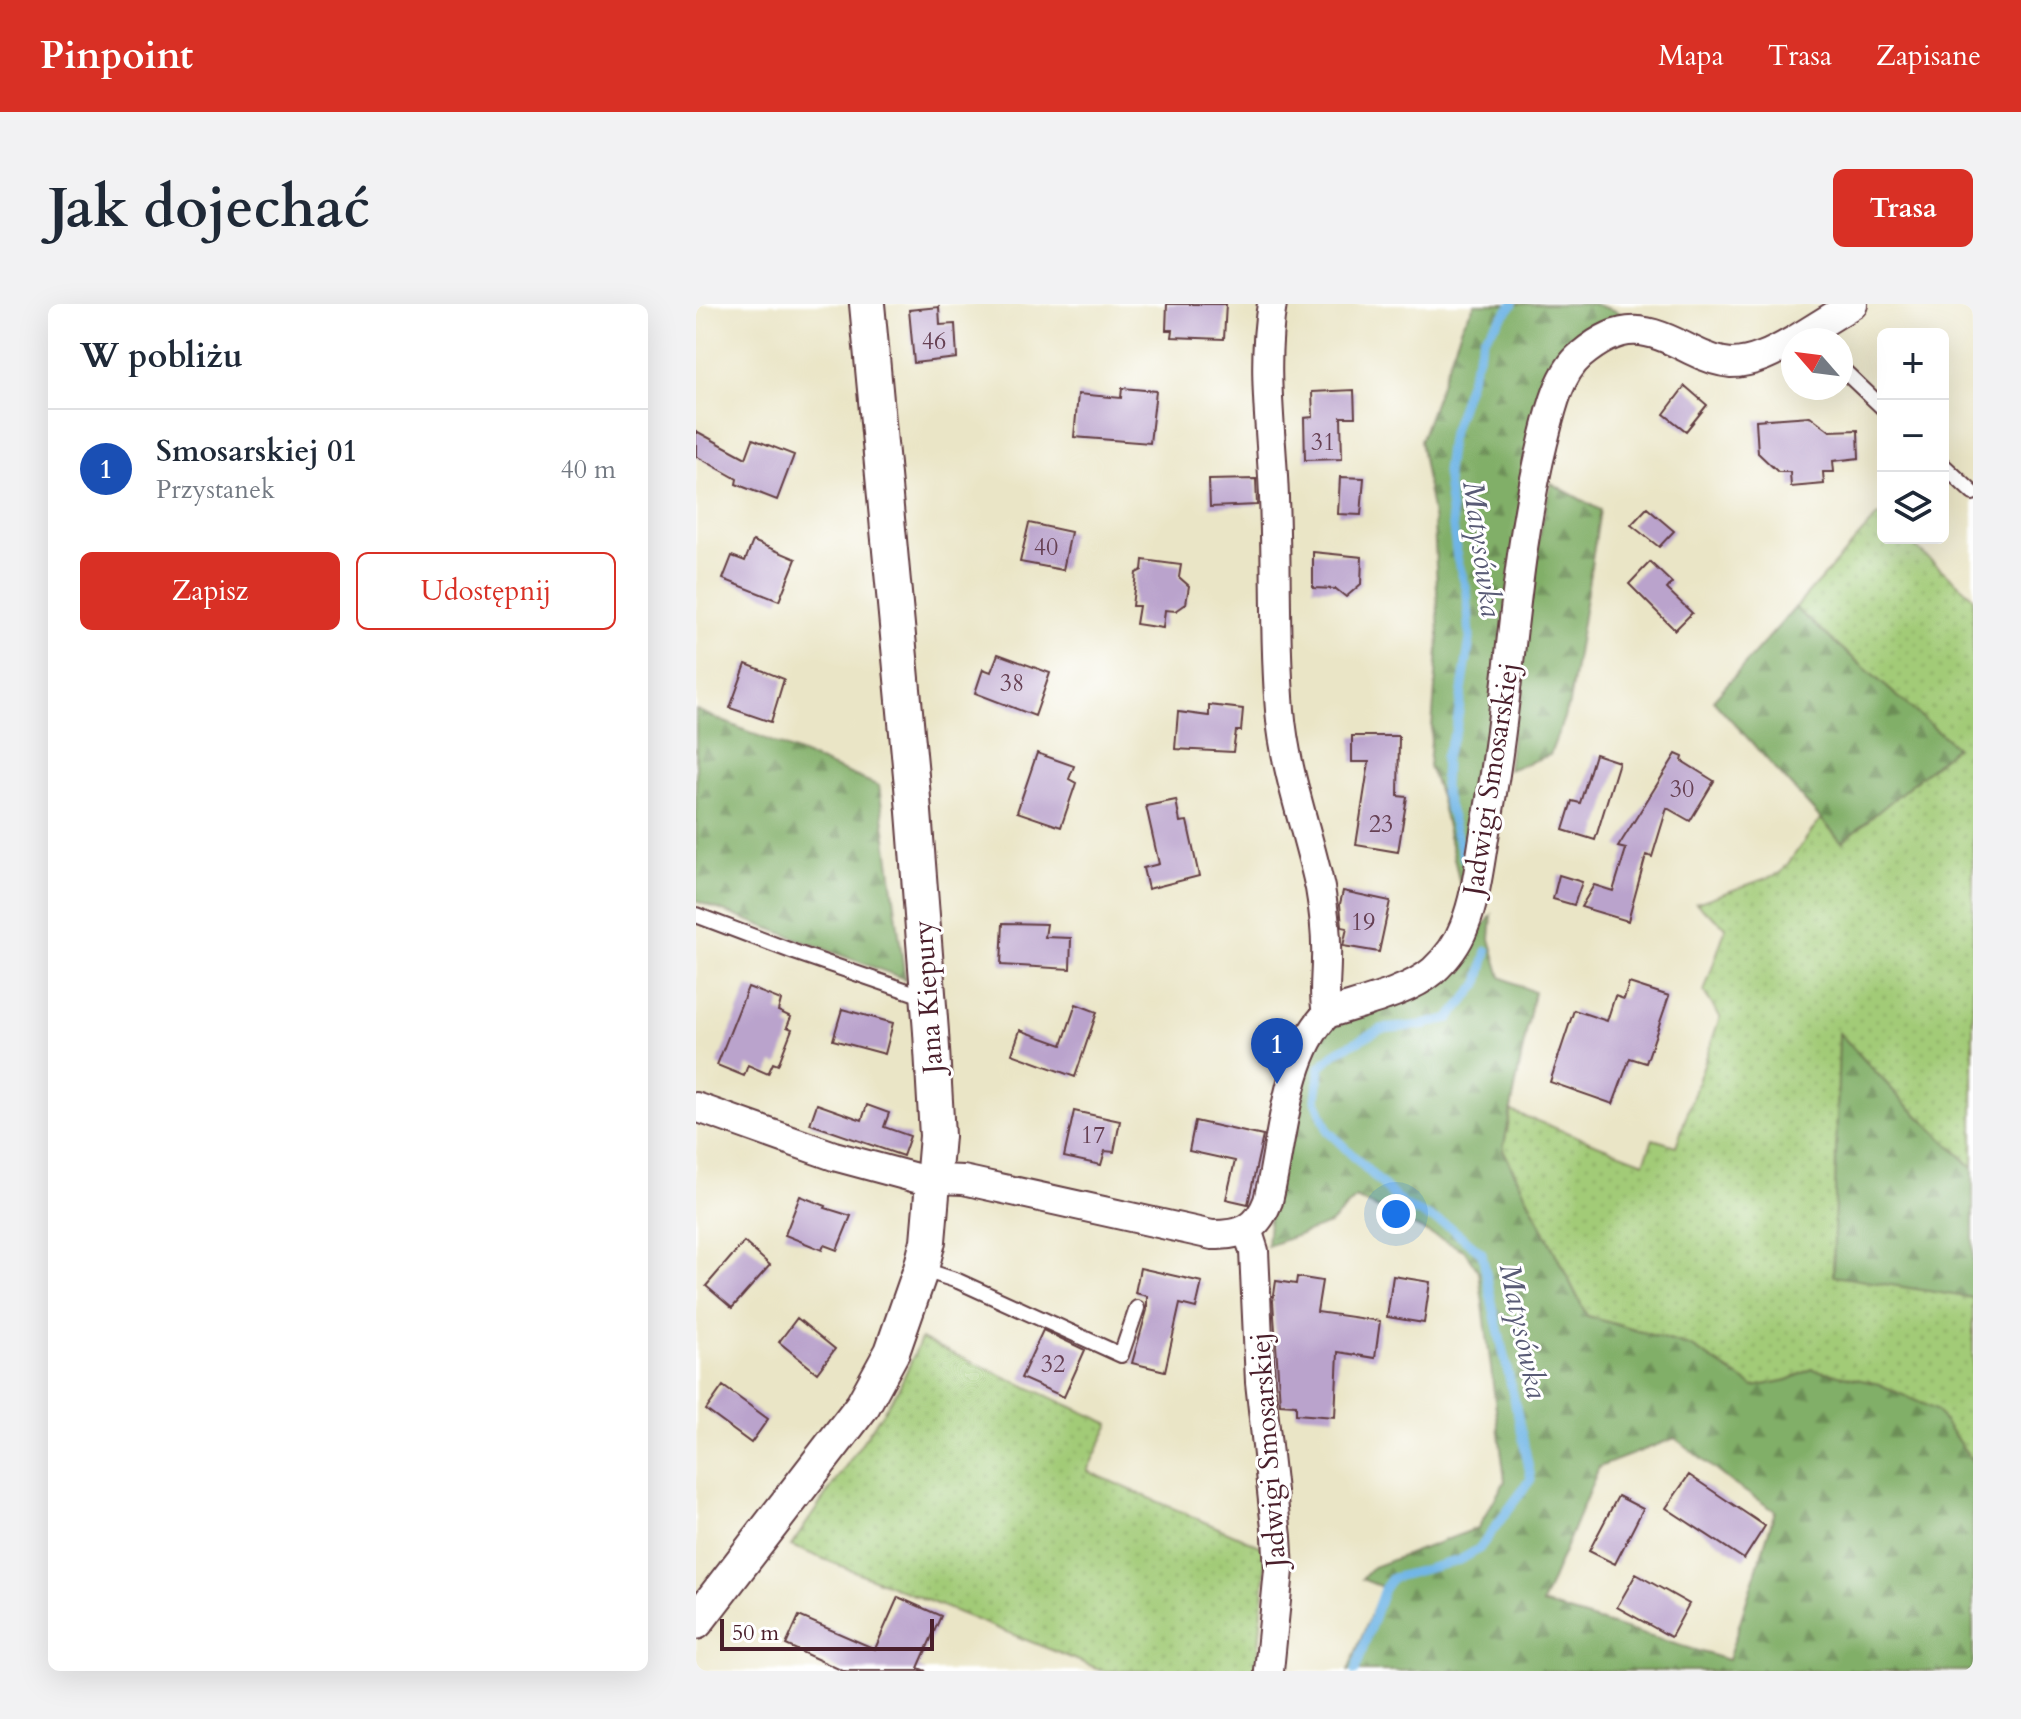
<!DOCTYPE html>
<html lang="pl">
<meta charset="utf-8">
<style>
body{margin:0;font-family:Cardo,serif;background:#f2f2f3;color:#1f2937}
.controls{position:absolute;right:24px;top:24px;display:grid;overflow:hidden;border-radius:12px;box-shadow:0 8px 32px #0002}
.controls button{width:72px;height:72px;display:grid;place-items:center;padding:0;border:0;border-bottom:2px solid #e0e1e3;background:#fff;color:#1f2937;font:40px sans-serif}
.compass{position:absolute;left:1085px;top:24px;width:72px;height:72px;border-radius:50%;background:#fff;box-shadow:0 8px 32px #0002;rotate:298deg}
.scale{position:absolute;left:24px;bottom:20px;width:214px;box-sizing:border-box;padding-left:8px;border:4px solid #4a1f2b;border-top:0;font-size:22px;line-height:28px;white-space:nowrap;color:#4a1f2b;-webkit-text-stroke:6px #fff;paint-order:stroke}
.you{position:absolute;left:700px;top:910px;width:28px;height:28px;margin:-20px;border:6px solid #fff;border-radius:50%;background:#1a73e8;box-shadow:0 0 0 12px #1a73e833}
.badge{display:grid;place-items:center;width:52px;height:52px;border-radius:50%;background:#d93025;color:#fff;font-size:26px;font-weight:700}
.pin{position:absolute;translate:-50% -66px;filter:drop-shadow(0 2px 4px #0008)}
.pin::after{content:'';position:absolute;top:42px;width:28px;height:24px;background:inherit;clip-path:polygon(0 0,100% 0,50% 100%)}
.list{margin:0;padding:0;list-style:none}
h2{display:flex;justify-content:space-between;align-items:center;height:104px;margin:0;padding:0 32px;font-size:34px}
h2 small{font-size:26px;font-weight:400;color:#747a83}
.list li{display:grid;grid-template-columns:52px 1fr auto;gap:24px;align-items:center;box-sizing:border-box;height:120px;padding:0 32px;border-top:2px solid #e0e1e3}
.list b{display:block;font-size:30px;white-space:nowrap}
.list p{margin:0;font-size:26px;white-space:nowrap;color:#747a83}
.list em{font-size:26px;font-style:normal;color:#747a83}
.actions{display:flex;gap:16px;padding:24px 32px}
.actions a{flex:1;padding:18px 0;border:2px solid #d93025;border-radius:12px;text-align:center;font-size:28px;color:#d93025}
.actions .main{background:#d93025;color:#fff}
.icon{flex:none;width:44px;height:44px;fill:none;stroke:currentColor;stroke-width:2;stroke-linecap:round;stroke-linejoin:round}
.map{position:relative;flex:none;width:1277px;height:1367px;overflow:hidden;border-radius:12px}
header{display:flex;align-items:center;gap:48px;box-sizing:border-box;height:112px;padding:0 40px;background:#d93025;color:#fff}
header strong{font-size:38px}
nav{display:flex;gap:44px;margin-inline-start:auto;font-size:28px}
.intro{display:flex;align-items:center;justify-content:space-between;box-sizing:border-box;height:192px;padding:0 48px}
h1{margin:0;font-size:56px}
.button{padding:20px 36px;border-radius:12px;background:#d93025;color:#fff;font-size:28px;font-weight:700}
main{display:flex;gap:48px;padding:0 48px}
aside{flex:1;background:#fff;border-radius:12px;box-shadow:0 8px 32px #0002}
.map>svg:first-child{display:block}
.grass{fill:url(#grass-dots);stroke:#767551;stroke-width:2}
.forest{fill:url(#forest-firs);stroke:#66674a;stroke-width:2;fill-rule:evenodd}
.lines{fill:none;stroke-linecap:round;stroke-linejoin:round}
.stream{stroke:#70b5e6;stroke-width:9}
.building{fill:#baa3cc}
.service-casing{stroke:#623d42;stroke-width:18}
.minor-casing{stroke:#623d42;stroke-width:32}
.tertiary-casing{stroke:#623d42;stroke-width:38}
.service{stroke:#fff;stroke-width:14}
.minor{stroke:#fff;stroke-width:28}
.tertiary{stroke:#fff;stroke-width:34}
.labels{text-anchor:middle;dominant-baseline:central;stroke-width:6;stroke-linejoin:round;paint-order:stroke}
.number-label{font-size:24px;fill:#664053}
.street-label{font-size:28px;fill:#4a1f2b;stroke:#fff}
.water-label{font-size:30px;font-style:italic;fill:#595b76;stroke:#fff}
</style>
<header>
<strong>Pinpoint</strong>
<nav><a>Mapa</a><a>Trasa</a><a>Zapisane</a></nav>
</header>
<div class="intro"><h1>Jak dojechać</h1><a class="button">Trasa</a></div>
<main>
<aside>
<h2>W pobliżu<small></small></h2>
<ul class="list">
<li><span class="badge" style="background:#1a4fb4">1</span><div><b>Smosarskiej 01</b><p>Przystanek</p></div><em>40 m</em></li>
</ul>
<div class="actions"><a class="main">Zapisz</a><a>Udostępnij</a></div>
</aside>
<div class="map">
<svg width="1277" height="1367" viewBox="0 0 1277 1367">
<defs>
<pattern id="grass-dots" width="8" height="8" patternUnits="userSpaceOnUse" patternTransform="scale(2)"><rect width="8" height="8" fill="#a2cb77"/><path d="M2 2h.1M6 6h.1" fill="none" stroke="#8dae67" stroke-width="1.8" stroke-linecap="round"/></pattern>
<pattern id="forest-firs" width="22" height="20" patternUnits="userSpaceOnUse" patternTransform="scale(2)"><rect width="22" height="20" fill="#81af68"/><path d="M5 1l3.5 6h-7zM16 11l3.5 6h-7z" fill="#6c8e56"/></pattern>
</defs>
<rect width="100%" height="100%" fill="#fff"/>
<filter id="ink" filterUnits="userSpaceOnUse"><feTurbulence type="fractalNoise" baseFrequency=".0125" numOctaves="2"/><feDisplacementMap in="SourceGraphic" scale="16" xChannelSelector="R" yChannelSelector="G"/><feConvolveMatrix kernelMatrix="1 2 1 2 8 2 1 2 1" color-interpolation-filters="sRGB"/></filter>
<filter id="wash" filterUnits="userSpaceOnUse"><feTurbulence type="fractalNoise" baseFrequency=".006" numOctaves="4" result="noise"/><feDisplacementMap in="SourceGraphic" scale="32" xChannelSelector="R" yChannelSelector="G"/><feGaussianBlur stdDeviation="1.8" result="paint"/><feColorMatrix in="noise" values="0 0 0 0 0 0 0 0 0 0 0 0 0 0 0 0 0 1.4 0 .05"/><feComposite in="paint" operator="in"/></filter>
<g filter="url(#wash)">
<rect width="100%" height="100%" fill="#eae5c6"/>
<path class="grass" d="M 1182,211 L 1187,215 L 1187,234 L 1209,234 L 1277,293 L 1277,864 L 1205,795 L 1144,730 L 1137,971 L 1277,994 L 1277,1158 L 1240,1106 L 1116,1065 L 1092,1076 L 1058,1083 L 996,1043 L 891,1012 L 807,845 L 815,807 L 948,858 L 957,835 L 980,842 L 1024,713 L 1008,688 L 1030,623 L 1000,599 L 1085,569 L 1126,513 L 1146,537 L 1260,443 L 1099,304 Z
M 225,1035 L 414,1120 L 391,1167 L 571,1245 L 561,1367 L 408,1367 L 95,1242 L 202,1086 Z"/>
<path class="forest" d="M 779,0 L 897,0 L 920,7 L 934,17 L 871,54 L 765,585 L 744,492 L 733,462 L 743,332 L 738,218 L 724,137 L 766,22 Z
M 855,179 L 904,206 L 873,400 L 854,451 L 812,466 L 832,284 Z
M 1099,304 L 1260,443 L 1146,538 L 1017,396 Z
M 0,406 L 183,482 L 209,675 L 0,597 Z
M 796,611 L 794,635 L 805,673 L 838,688 L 807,846 L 891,1012 L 996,1043 L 1058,1083 L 1092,1076 L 1116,1065 L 1183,1080 L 1240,1106 L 1277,1158 L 1277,1367 L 652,1367 L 686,1283 L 666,1275 L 677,1263 L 782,1224 L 809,1177 L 783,968 L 768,946 L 660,894 L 634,920 L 571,942 L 573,916 L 608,762 L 627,729 L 771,643 ZM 979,1134 L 1036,1179 L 1079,1207 L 1032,1356 L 846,1300 L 903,1163 Z
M 1143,729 L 1205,795 L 1277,864 L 1277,994 L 1137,972 Z"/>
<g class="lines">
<path class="stream" d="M 768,555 L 748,487 L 749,453 L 760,426 L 774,335 L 771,287 L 761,254 L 750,168 L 754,135 L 788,34 L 817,0
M 659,1367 L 688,1285 L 696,1274 L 764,1256 L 783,1245 L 835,1175 C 821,1099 800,1025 786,949 L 754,923 L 707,901 L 632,827 L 620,796 L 624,763 L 642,747 L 685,725 L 727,721 L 754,714 L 783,679 L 791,647"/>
</g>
<g id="blocks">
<path class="building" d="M 471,0 L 530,0 L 528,35 L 476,33 L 477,26 L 470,26 Z
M 243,3 L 244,21 L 259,20 L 261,54 L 218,59 L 213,6 Z
M 989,82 L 1011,101 L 990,127 L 968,110 Z
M 426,84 L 460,87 L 454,139 L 378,133 L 382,90 L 425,94 Z
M 658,86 L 659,113 L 645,113 L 646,155 L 609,156 L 608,114 L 617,113 L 616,88 Z
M 1114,112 L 1134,127 L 1162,126 L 1163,154 L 1137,157 L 1138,168 L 1127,168 L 1128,180 L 1095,183 L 1094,168 L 1082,168 L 1062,149 L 1060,116 Z
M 0,127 L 50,154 L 57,135 L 98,151 L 81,196 L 40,180 L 41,175 L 0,152 Z
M 644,173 L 668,174 L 665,211 L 642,210 Z
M 560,175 L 561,201 L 514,203 L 513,176 Z
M 951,204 L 978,227 L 963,243 L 935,221 Z
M 333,219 L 375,228 L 367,266 L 324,258 Z
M 57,237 L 100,255 L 83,297 L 27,275 L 36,252 L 49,257 Z
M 617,248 L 666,253 L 665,280 L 650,293 L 640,285 L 617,284 Z
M 447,256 L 485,261 L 483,273 L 493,282 L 490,300 L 480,307 L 469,306 L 467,324 L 440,320 L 443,302 L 436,302 L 440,269 L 446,266 Z
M 954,258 L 976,279 L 971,285 L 996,309 L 979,326 L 933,280 Z
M 302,350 L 354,369 L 339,412 L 279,389 L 287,365 L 295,368 Z
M 50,360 L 88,375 L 75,418 L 34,404 Z
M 513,401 L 547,405 L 545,427 L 540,427 L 537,448 L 479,445 L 482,408 L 513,412 Z
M 656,432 L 703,432 L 702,492 L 711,493 L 702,548 L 660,541 L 673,458 L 656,458 Z
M 341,449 L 378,462 L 373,475 L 380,479 L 365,523 L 321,508 Z
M 899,450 L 923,458 L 899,536 L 867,526 L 876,497 L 884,499 Z
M 980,450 L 987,453 L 986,457 L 1018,477 L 994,517 L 971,504 L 956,553 L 950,551 L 932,617 L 885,603 L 898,581 L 917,587 L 930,545 L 922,543 Z
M 480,496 L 484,518 L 491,517 L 503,572 L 452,585 L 447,564 L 463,560 L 450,502 Z
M 863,571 L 886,578 L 878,601 L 857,595 Z
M 647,587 L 694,597 L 683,648 L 647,642 L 651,624 L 646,623 L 644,600 Z
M 307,619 L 351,620 L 349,633 L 375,634 L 374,665 L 305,661 Z
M 933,679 L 973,692 L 950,759 L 934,754 L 917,800 L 854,778 L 878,706 L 911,717 L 919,692 L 928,695 Z
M 52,683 L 85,696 L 82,707 L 95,713 L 91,723 L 96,725 L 82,761 L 77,759 L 72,770 L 52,761 L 48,772 L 21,761 Z
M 380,700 L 401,708 L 379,773 L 316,750 L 324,726 L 366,741 Z
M 146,705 L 197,719 L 189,750 L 137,736 Z
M 121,800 L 166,816 L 171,801 L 193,809 L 188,823 L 214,832 L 207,852 L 114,820 Z
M 378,807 L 424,817 L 418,848 L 409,847 L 405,861 L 368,853 Z
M 499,817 L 567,832 L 552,900 L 530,895 L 539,857 L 493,847 Z
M 104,892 L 130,902 L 129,904 L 155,912 L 141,946 L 128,941 L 126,946 L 89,931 Z
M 48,938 L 74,961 L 36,1004 L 10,982 Z
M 444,964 L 506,978 L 500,1004 L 484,1000 L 469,1067 L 436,1059 L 451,1006 L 451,992 L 439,989 Z
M 697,972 L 734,978 L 728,1019 L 691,1013 Z
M 601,973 L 626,977 L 621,1008 L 684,1017 L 679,1054 L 642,1048 L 639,1113 L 600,1110 L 600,1101 L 584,1100 L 577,997 L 580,977 L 600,980 Z
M 101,1014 L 139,1045 L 121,1069 L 83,1038 Z
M 347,1026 L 389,1046 L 368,1093 L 325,1074 Z
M 27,1082 L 72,1115 L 55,1139 L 10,1106 Z
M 993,1171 L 1069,1222 L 1048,1255 L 970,1204 Z
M 922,1192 L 947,1205 L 919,1260 L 893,1247 Z
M 940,1270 L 993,1300 L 975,1333 L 921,1303 Z
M 202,1293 L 245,1312 L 222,1364 L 230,1367 L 147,1367 L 90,1341 L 103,1312 L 179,1345 Z"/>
</g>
</g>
<g filter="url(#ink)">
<use href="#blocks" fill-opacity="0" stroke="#623d42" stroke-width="2"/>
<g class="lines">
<g class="service-casing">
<path id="service" d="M 1145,64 L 1187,104
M 1247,161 L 1277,189
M 0,611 L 98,648 L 232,694
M 225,965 L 262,977 L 425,1051 L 441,1004"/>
</g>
<g class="minor-casing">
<path id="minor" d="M 576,0 C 565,65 576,129 578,194 C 581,264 578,336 584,406 C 589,468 611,524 624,584 C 628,607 631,632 630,656 C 630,675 627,691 631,710
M 1099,36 L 1157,0
M 0,803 L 138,852 L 220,874 L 267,876 L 516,931 C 545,931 561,926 572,897 C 586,841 589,751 631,710 C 663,699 711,689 737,667 C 750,655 762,639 768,623 C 781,591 784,555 790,522 C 815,395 816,264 847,139 C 854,111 862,70 885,51 C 927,16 950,23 995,46 C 1007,52 1022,58 1035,59 C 1057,59 1078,48 1097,37
M 551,925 L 558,947 L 564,1078 L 581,1233 L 583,1266 L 573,1367"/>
</g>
<g class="tertiary-casing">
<path id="tertiary" d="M 0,1318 L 167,1101 L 196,1048 L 225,965 L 232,937 L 241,832 L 235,728 L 216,482 L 171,0"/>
</g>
<use href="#service" class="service"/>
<use href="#minor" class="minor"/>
<use href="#tertiary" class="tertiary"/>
</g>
</g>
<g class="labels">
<g class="number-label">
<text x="238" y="37">46</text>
<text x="627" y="138">31</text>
<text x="350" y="243">40</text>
<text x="316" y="379">38</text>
<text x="986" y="485">30</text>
<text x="685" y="520">23</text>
<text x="667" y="618">19</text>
<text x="397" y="831">17</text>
<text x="357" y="1060">32</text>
</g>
<g class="street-label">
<text transform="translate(795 475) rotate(-81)">Jadwigi Smosarskiej</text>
<text transform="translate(232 693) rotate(-94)">Jana Kiepury</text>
<text transform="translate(572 1146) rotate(-94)">Jadwigi Smosarskiej</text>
</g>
<g class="water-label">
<text transform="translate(786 245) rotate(82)">Matysówka</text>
<text transform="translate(827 1027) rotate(78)">Matysówka</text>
</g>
</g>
</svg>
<div class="controls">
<button>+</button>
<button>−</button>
<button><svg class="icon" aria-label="layers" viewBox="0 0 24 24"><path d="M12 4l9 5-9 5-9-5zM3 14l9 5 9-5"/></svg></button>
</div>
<svg class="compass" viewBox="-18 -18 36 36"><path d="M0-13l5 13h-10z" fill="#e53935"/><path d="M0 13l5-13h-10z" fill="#747a83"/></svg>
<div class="scale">50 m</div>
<div class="you"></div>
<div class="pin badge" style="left:581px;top:780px;background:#1a4fb4">1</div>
</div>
</main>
